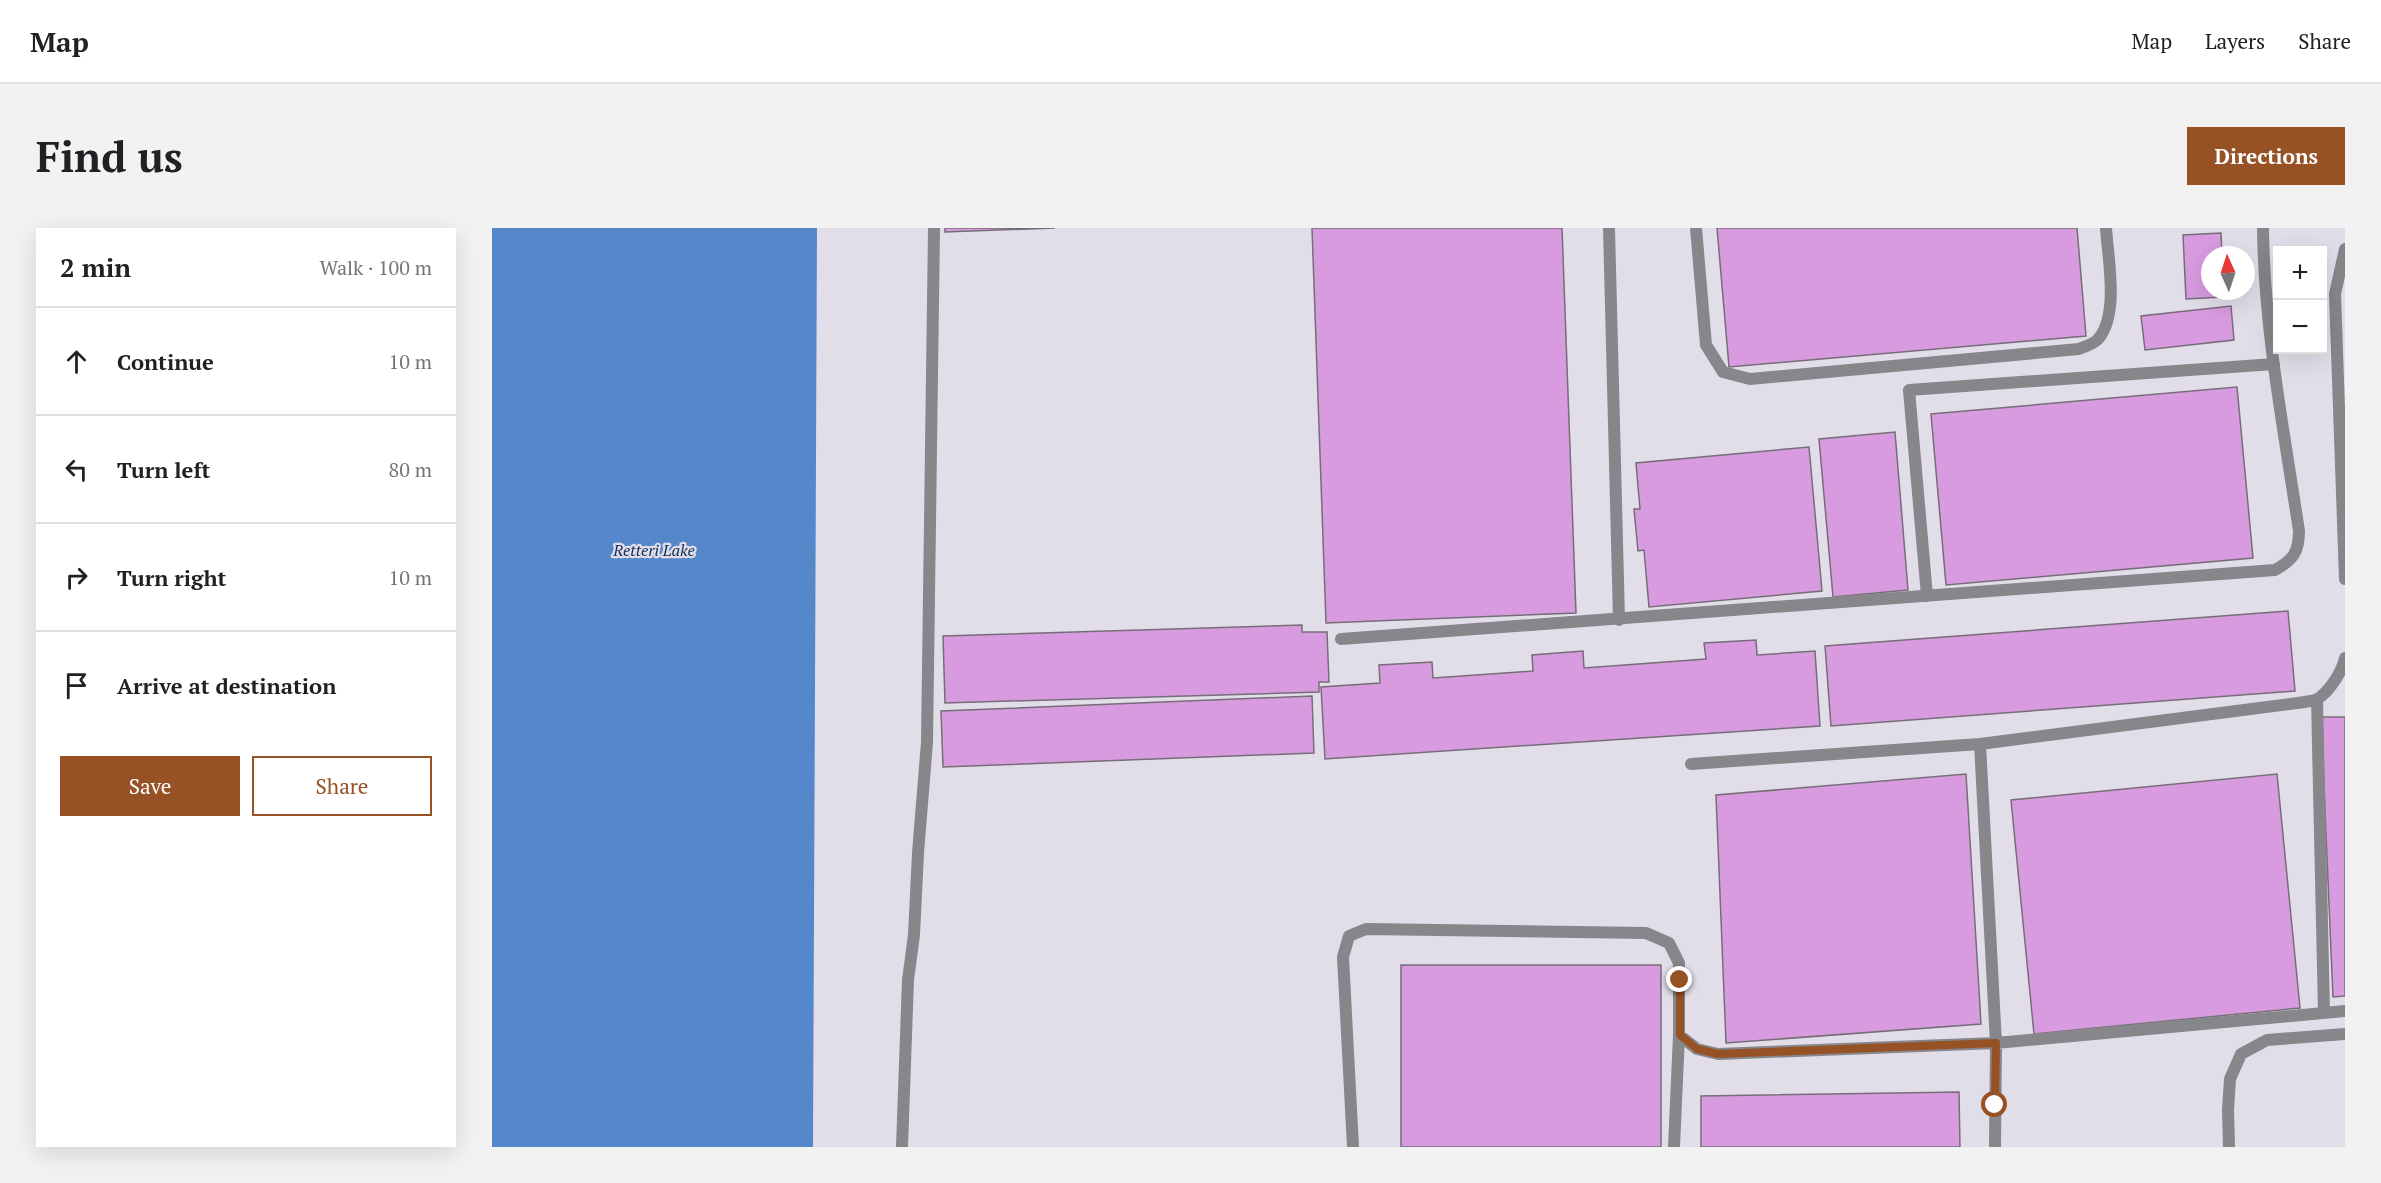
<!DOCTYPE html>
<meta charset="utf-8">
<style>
body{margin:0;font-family:"PT Serif",serif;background:#f2f2f2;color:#202124}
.controls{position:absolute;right:18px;top:18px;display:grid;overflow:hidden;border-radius:0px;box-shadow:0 6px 24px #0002}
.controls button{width:54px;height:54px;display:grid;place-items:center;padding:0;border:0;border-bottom:2px solid #e0e0e0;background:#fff;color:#202124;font:30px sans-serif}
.compass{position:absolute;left:1709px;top:18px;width:54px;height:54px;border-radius:50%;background:#fff;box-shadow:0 6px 24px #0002;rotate:357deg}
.stop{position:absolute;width:18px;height:18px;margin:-14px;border:4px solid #965124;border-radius:50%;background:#fff}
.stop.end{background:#965124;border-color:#fff;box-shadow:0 2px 6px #0008}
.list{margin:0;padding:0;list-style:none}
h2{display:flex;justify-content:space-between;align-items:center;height:78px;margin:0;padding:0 24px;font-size:26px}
h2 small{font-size:20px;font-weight:400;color:#757577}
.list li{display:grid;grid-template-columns:39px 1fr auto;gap:18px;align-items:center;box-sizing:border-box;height:108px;padding:0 24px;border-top:2px solid #e0e0e0}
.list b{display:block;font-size:22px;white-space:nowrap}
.list em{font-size:20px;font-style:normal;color:#757577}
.actions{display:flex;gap:12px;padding:18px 24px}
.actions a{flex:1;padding:14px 0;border:2px solid #965124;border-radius:0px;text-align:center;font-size:21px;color:#965124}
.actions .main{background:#965124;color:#fff}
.icon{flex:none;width:33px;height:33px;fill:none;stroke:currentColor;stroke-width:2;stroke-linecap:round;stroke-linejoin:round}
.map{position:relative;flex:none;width:1853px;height:919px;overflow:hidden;border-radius:0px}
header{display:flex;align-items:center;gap:36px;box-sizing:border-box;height:84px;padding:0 30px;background:#fff;border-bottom:2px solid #e0e0e0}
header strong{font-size:28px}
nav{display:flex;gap:33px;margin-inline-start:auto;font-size:21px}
.intro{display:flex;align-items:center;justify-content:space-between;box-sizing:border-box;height:144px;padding:0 36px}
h1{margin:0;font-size:42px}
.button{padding:15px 27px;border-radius:0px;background:#965124;color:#fff;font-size:21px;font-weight:700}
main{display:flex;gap:36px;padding:0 36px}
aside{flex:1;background:#fff;border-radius:0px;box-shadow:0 6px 24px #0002}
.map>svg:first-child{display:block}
.water{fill:#5587cb}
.building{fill:#d89be0;stroke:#756e76;stroke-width:1.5}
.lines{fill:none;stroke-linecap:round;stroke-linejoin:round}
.service{stroke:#86868b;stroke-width:12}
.minor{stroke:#86868b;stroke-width:12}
.route{stroke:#965124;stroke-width:8}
.labels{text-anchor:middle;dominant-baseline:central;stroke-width:4.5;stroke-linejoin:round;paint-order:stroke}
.water-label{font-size:16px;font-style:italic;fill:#0d305c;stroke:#e2dee9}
</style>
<header>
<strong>Map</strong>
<nav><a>Map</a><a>Layers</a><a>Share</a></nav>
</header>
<div class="intro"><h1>Find us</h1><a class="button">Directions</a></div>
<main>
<aside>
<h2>2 min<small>Walk · 100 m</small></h2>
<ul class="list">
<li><svg class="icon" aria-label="ahead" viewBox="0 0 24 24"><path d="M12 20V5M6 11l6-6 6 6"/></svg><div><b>Continue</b></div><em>10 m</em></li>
<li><svg class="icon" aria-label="left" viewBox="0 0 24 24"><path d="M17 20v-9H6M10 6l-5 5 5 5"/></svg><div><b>Turn left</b></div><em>80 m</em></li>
<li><svg class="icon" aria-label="right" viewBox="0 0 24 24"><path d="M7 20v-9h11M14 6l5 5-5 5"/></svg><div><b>Turn right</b></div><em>10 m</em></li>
<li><svg class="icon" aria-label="arrive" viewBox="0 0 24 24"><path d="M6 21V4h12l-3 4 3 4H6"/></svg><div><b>Arrive at destination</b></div></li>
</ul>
<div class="actions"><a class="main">Save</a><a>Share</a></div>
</aside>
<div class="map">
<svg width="1853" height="919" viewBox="0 0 1853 919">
<rect width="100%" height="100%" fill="#e2dee9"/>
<path class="water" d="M 0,0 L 325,0 L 321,919 L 0,919 Z"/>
<path class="building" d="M 453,0 L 563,0 L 453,4 Z
M 820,0 L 1070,0 L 1084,385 L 834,395 Z
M 1225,0 L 1585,0 L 1594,108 L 1237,139 Z
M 1729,5 L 1730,27 L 1718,27 L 1718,63 L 1732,63 L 1732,69 L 1694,71 L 1691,7 Z
M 1739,78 L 1742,112 L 1653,122 L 1649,88 Z
M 1745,159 L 1761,330 L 1454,357 L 1439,186 Z
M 1403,204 L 1416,362 L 1341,369 L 1327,211 Z
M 1317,219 L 1330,363 L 1157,379 L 1152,322 L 1146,323 L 1142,281 L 1148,281 L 1144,235 Z
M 1796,383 L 1803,463 L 1339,498 L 1333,418 Z
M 810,397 L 810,404 L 835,404 L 837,454 L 827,454 L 827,464 L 453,475 L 451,408 Z
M 1264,412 L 1265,427 L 1323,423 L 1328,498 L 833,531 L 829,459 L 888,455 L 887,437 L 940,434 L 941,450 L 1041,443 L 1040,427 L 1091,423 L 1092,440 L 1214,431 L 1212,415 Z
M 820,468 L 822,525 L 451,539 L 449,483 Z
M 1829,489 L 1853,489 L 1853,768 L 1841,769 Z
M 1474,546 L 1489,796 L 1234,815 L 1224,567 Z
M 1785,546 L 1808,780 L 1542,806 L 1519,572 Z
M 909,737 L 1169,737 L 1169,919 L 909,919 Z
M 1467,864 L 1468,919 L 1209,919 L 1209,868 Z"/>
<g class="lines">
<path class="service" d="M 1117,0 L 1127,392
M 1204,0 L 1214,117 L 1231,144 L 1258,151 L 1587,121 C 1593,118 1603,116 1607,110 C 1627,85 1616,31 1614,0
M 1853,21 L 1843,66 L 1853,351
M 1435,368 L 1417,162 L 1782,136
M 849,411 L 1783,342 C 1801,332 1807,324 1807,303 C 1792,203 1772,101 1771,0
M 1825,471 L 1832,784
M 1488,516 L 1504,815 L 1503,919
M 1199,536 L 1488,516 L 1813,474 C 1817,473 1823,473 1827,470 C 1838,462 1850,444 1853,430
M 1187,807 L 1205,821 L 1226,826 L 1504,815 L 1853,783
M 861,919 L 851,729 L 857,708 L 874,701 L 1154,705 L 1177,715 L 1187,735 L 1187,807 L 1182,919
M 1737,919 L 1736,882 L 1738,851 L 1749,826 L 1775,812 L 1853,806"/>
<path class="minor" d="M 410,919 L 416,752 L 422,707 L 426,625 L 435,514 L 442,0"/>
</g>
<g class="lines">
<path class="route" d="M 1188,752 L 1188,807 L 1205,821 L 1226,826 L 1504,815 L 1503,877"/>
</g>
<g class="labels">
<g class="water-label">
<text x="162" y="322">Retteri Lake</text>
</g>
</g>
</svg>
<div class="controls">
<button>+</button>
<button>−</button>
</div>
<svg class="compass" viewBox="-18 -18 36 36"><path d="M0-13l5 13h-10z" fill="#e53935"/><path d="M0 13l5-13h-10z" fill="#757577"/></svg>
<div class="stop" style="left:1503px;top:877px"></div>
<div class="stop end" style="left:1188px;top:752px"></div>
</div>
</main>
